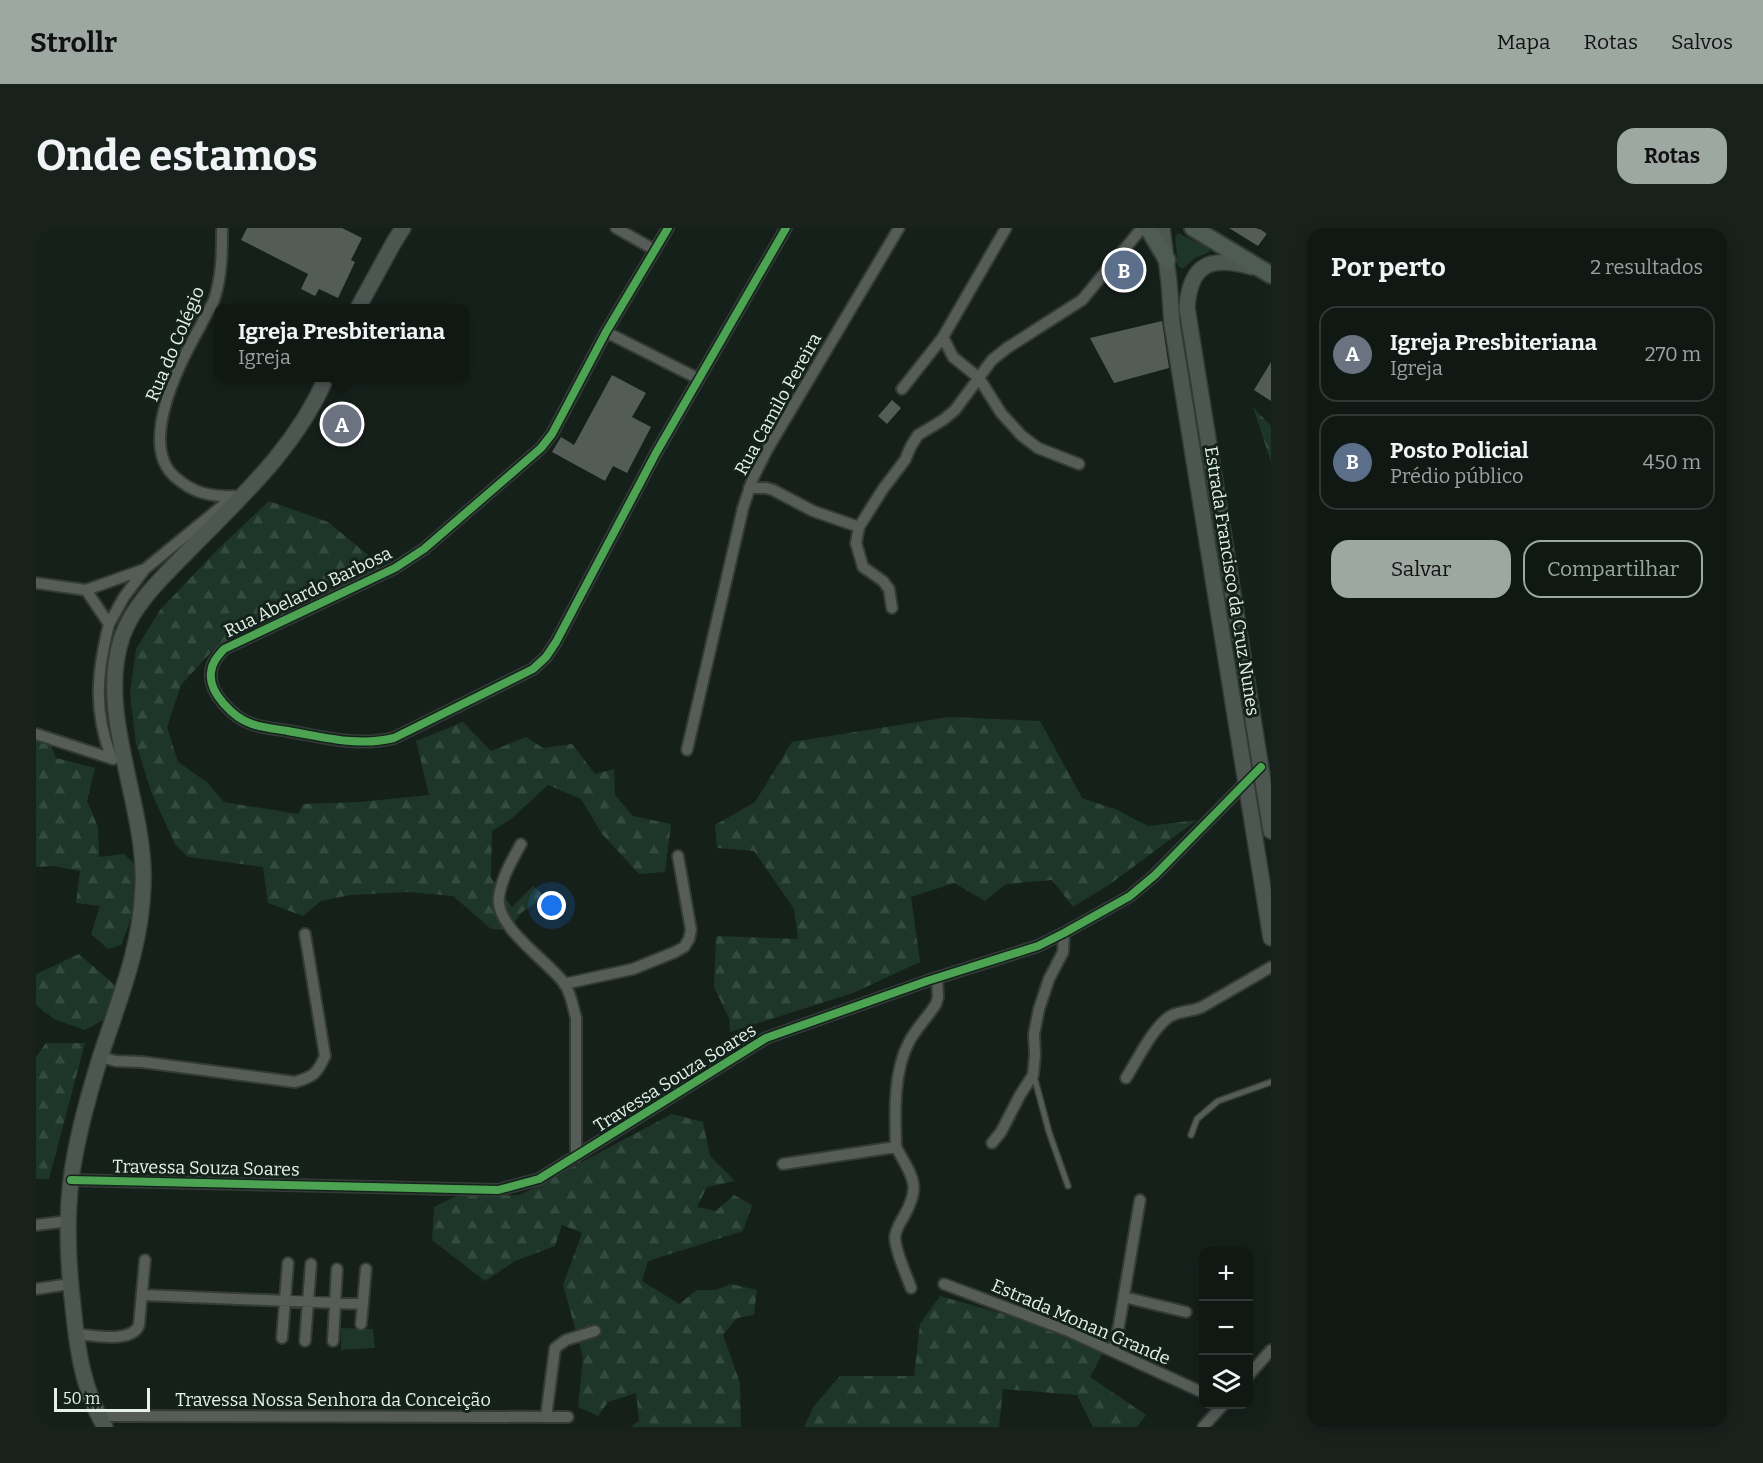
<!DOCTYPE html>
<html lang="pt">
<meta charset="utf-8">
<style>
body{margin:0;font-family:Bitter,serif;background:#19211d;color:#f1f3f6}
.controls{position:absolute;right:18px;bottom:18px;display:grid;overflow:hidden;border-radius:12px;box-shadow:0 3px 15px #0003}
.controls button{width:54px;height:54px;display:grid;place-items:center;padding:0;border:0;border-bottom:2px solid #303734;background:#101814;color:#f1f3f6;font:30px sans-serif}
.scale{position:absolute;left:18px;bottom:15px;width:96px;box-sizing:border-box;padding-left:6px;border:3px solid #e6f1eb;border-top:0;font-size:16px;line-height:21px;white-space:nowrap;color:#e6f1eb;-webkit-text-stroke:4px #13231b;paint-order:stroke}
.you{position:absolute;left:516px;top:678px;width:21px;height:21px;margin:-15px;border:4px solid #fff;border-radius:50%;background:#1a73e8;box-shadow:0 0 0 9px #1a73e833}
.badge{display:grid;place-items:center;width:39px;height:39px;border-radius:50%;background:#9da8a2;color:#fff;font-size:20px;font-weight:700}
.pin{position:absolute;translate:-50% -50%;border:3px solid #fff;box-shadow:0 2px 6px #0006}
.popup{position:absolute;left:178px;top:76px;width:255px;height:78px;box-sizing:border-box;display:grid;place-content:center;border-radius:12px;background:#101814;filter:drop-shadow(0 2px 4px #0005);font-size:20px;white-space:nowrap;color:#9ca0a0}
.popup b{font-size:22px;color:#f1f3f6}
.popup::after{content:'';position:absolute;left:50%;top:100%;margin-left:-12px;border:12px solid transparent;border-top-color:#101814}
.list{margin:0;padding:0;list-style:none}
h2{display:flex;justify-content:space-between;align-items:center;height:78px;margin:0;padding:0 24px;font-size:26px}
h2 small{font-size:20px;font-weight:400;color:#9ca0a0}
.list li{display:grid;grid-template-columns:39px 1fr auto;gap:18px;align-items:center;box-sizing:border-box;height:96px;margin:0 12px 12px;padding:0 12px;border:2px solid #303734;border-radius:18px}
.list b{display:block;font-size:22px;white-space:nowrap}
.list p{margin:0;font-size:20px;white-space:nowrap;color:#9ca0a0}
.list em{font-size:20px;font-style:normal;color:#9ca0a0}
.actions{display:flex;gap:12px;padding:18px 24px}
.actions a{flex:1;padding:14px 0;border:2px solid #9da8a2;border-radius:18px;text-align:center;font-size:21px;color:#9da8a2}
.actions .main{background:#9da8a2;color:#111}
.icon{flex:none;width:33px;height:33px;fill:none;stroke:currentColor;stroke-width:2;stroke-linecap:round;stroke-linejoin:round}
.map{position:relative;flex:none;width:1235px;height:1199px;overflow:hidden;border-radius:18px}
header{display:flex;align-items:center;gap:36px;box-sizing:border-box;height:84px;padding:0 30px;background:#9da8a2;color:#111}
header strong{font-size:28px}
nav{display:flex;gap:33px;margin-inline-start:auto;font-size:21px}
.intro{display:flex;align-items:center;justify-content:space-between;box-sizing:border-box;height:144px;padding:0 36px}
h1{margin:0;font-size:42px}
.button{padding:15px 27px;border-radius:18px;background:#9da8a2;color:#111;font-size:21px;font-weight:700}
main{display:flex;gap:36px;padding:0 36px}
aside{flex:1;background:#101814;border-radius:18px;box-shadow:0 3px 15px #0003}
.map>svg:first-child{display:block}
.green{fill:#1d3629}
.forest{fill:url(#forest-firs)}
.building{fill:#545c58}
.lines{fill:none;stroke-linecap:round;stroke-linejoin:round}
.service-casing{stroke:#343b37;stroke-width:8}
.minor-casing{stroke:#343b37;stroke-width:14}
.secondary-casing{stroke:#343b37;stroke-width:18}
.primary-casing{stroke:#343b37;stroke-width:20}
.service{stroke:#565d59;stroke-width:5}
.minor{stroke:#565d59;stroke-width:10}
.secondary{stroke:#4d5752;stroke-width:15}
.primary{stroke:#4f5c56;stroke-width:16}
.cycleway-casing{stroke:#13231b;stroke-width:11}
.cycleway{stroke:#4ca352;stroke-width:8}
.labels{text-anchor:middle;dominant-baseline:central;stroke-width:6;stroke-linejoin:round;paint-order:stroke}
.street-label{font-size:18px;fill:#e6f1eb;stroke:#13231b}
</style>
<header>
<strong>Strollr</strong>
<nav><a>Mapa</a><a>Rotas</a><a>Salvos</a></nav>
</header>
<div class="intro"><h1>Onde estamos</h1><a class="button">Rotas</a></div>
<main>
<div class="map">
<svg width="1235" height="1199" viewBox="0 0 1235 1199">
<defs>
<pattern id="forest-firs" width="22" height="20" patternUnits="userSpaceOnUse" patternTransform="scale(1.5)"><rect width="22" height="20" fill="#1d3629"/><path d="M5 1l3.5 6h-7zM16 11l3.5 6h-7z" fill="#334a3e"/></pattern>
</defs>
<rect width="100%" height="100%" fill="#16201b"/>
<path class="green" d="M 1142,5 L 1172,20 L 1174,24 L 1159,30 L 1147,41 L 1142,38 L 1139,9 Z
M 305,1100 L 337,1101 L 339,1120 L 305,1122 Z"/>
<path class="forest" d="M 1217,179 L 1235,198 L 1235,234 Z
M 233,273 L 292,294 L 337,331 L 345,341 L 177,422 L 145,457 L 131,499 L 142,534 L 172,555 L 188,574 L 262,586 L 267,576 L 324,574 L 393,567 L 380,513 L 427,494 L 455,523 L 490,509 L 507,520 L 536,516 L 559,546 L 578,541 L 579,567 L 597,588 L 635,596 L 629,644 L 603,646 L 566,606 L 545,571 L 512,557 L 475,591 L 456,603 L 455,650 L 476,679 L 497,658 L 509,668 L 485,685 L 473,702 L 455,701 L 417,668 L 372,664 L 314,667 L 285,673 L 267,688 L 232,675 L 227,639 L 152,629 L 139,616 L 116,566 L 100,516 L 94,466 L 100,421 L 124,382 L 180,323 Z
M 913,489 L 1004,493 L 1046,570 L 1079,581 L 1112,598 L 1161,592 L 1074,656 L 1037,679 L 1016,652 L 970,656 L 949,673 L 918,655 L 875,669 L 884,734 L 817,765 L 694,804 L 693,790 L 678,759 L 680,708 L 762,711 L 758,681 L 718,623 L 681,620 L 679,597 L 719,574 L 756,514 Z
M 0,512 L 14,515 L 20,530 L 59,540 L 51,573 L 62,599 L 63,629 L 88,626 L 103,641 L 101,675 L 85,717 L 72,721 L 55,706 L 64,678 L 40,675 L 44,643 L 17,638 L 0,639 Z
M 43,726 L 81,759 L 67,792 L 49,802 L 18,791 L 0,777 L 0,746 Z
M 10,815 L 49,815 L 13,951 L 0,951 L 0,829 Z
M 636,886 L 667,894 L 674,928 L 699,953 L 671,959 L 661,979 L 680,983 L 698,967 L 716,977 L 707,1003 L 612,1033 L 606,1053 L 643,1076 L 661,1062 L 680,1062 L 695,1056 L 721,1062 L 718,1087 L 701,1090 L 687,1107 L 704,1155 L 705,1199 L 594,1199 L 603,1193 L 600,1165 L 572,1174 L 562,1188 L 542,1179 L 547,1129 L 527,1057 L 546,1005 L 526,997 L 519,1018 L 479,1033 L 449,1053 L 396,1012 L 398,979 L 420,968 L 484,967 Z
M 904,1068 L 996,1094 L 1067,1125 L 1054,1149 L 1110,1187 L 1101,1199 L 1057,1199 L 1041,1167 L 967,1161 L 963,1198 L 966,1199 L 768,1199 L 778,1178 L 804,1148 L 878,1148 L 884,1096 Z"/>
<path class="building" d="M 211,0 L 306,0 L 326,10 L 315,32 L 319,34 L 302,70 L 283,61 L 279,68 L 265,61 L 272,46 L 205,12 Z
M 1193,0 L 1235,0 L 1222,18 Z
M 1090,35 L 1100,48 L 1087,59 L 1084,55 L 1081,57 L 1074,50 Z
M 1126,93 L 1133,140 L 1078,155 L 1054,110 Z
M 1235,134 L 1235,173 L 1218,162 Z
M 576,147 L 610,165 L 596,189 L 615,199 L 591,245 L 577,238 L 569,253 L 516,224 L 525,209 L 538,217 Z
M 856,172 L 865,180 L 851,196 L 842,188 Z"/>
<g class="lines">
<g class="service-casing">
<path id="service" d="M 998,848 L 1013,904 L 1032,958
M 1155,907 L 1161,891 L 1182,873 L 1235,854"/>
</g>
<g class="minor-casing">
<path id="minor" d="M 186,0 C 186,25 186,48 178,72 C 174,81 169,88 165,97 C 145,132 101,216 139,249 C 157,265 175,269 198,268
M 580,0 L 619,22
M 632,0 L 570,104 L 516,206 L 505,220 L 388,321 L 359,340 L 188,421 C 182,428 176,434 175,444 C 172,465 198,490 216,496 C 227,500 241,501 252,503 C 288,509 322,519 358,510 L 497,441 L 510,429 L 520,414 L 620,225 L 750,0
M 570,104 L 663,151
M 907,109 L 917,129 L 943,150 L 965,185 L 986,208 L 1002,220 L 1043,236
M 866,161 L 907,109 L 970,0
M 713,260 L 730,260 L 737,262 L 777,283 L 823,299
M 0,355 L 50,362 L 109,341 L 197,269
M 50,362 L 73,396 C 61,445 57,481 75,529
M 856,380 L 853,361 L 847,353 L 827,339 L 820,315 L 823,299 L 847,261 L 869,232 L 875,218 L 882,207 L 907,192 L 919,182 L 956,132 L 971,120 L 1046,72 L 1106,0
M 73,396 L 88,369 L 109,341
M 0,506 L 77,531
M 651,522 L 707,280 L 717,250 L 731,222 L 863,0
M 485,616 C 476,632 466,649 463,668 C 458,699 511,732 528,755 C 535,765 537,779 540,790 L 540,929
M 528,756 L 597,741 L 639,724 L 648,719 L 653,711 L 655,702 L 642,628
M 64,829 L 80,833 L 106,834 L 259,854 C 277,849 281,846 289,828 L 269,706
M 1090,850 C 1101,833 1120,792 1139,786 C 1148,783 1157,783 1166,779 L 1235,739
M 956,915 L 965,904 L 984,867 L 997,847 L 999,827 L 998,806 L 1003,781 L 1013,751 L 1027,724 L 1028,705
M 860,919 C 859,886 857,844 873,814 C 880,800 892,789 900,776 L 902,769 L 901,750
M 747,936 L 860,919 C 876,949 886,956 868,988 C 864,995 859,1002 859,1010 C 860,1026 870,1045 875,1060
M 35,952 L 462,962 L 503,951 L 730,810 L 891,753 L 1002,718 L 1028,705 L 1094,668 L 1119,647 L 1225,539
M 0,997 L 33,993
M 908,1056 L 1030,1102 L 1168,1165
M 0,1061 L 34,1056
M 106,1067 L 327,1076
M 1088,1069 L 1150,1084
M 325,1096 L 330,1041
M 39,1106 C 56,1107 96,1116 103,1097 L 109,1032
M 246,1110 L 252,1035
M 269,1113 L 275,1036
M 297,1113 L 301,1041
M 1077,1123 L 1083,1097 L 1104,972
M 1212,1148 L 1235,1122
M 62,1188 L 532,1189
M 510,1189 L 519,1120 L 530,1112 L 559,1103
M 1167,1199 L 1188,1176"/>
</g>
<g class="secondary-casing">
<path id="secondary" d="M 1126,0 L 1133,54 L 1136,96 L 1235,710
M 1216,39 C 1176,28 1154,34 1151,80 L 1235,603
M 322,80 L 358,14 L 367,0
M 69,1199 C 47,1163 41,1120 37,1078 C 32,1037 30,994 35,952 C 40,911 52,869 64,830 C 83,771 105,721 107,658 C 111,578 60,486 86,409 C 98,374 131,345 156,319 C 208,266 260,219 290,150"/>
</g>
<g class="primary-casing">
<path id="primary" d="M 1112,0 L 1131,32
M 1157,0 L 1235,47"/>
</g>
<use href="#service" class="service"/>
<use href="#minor" class="minor"/>
<use href="#secondary" class="secondary"/>
<use href="#primary" class="primary"/>
<g class="cycleway-casing">
<path id="cycleway" d="M 632,0 L 570,104 L 516,206 L 505,220 L 388,321 L 359,340 L 188,421 C 182,428 176,434 175,444 C 172,465 198,490 216,496 C 227,500 241,501 252,503 C 288,509 322,519 358,510 L 497,441 L 510,429 L 520,414 L 620,225 L 750,0
M 35,952 L 462,962 L 503,951 L 730,810 L 891,753 L 1002,718 L 1028,705 L 1094,668 L 1119,647 L 1225,539"/>
</g>
<use href="#cycleway" class="cycleway"/>
</g>
<g class="labels">
<g class="street-label">
<text transform="translate(139 116) rotate(-67)">Rua do Colégio</text>
<text transform="translate(742 176) rotate(-61)">Rua Camilo Pereira</text>
<text transform="translate(1196 353) rotate(81)">Estrada Francisco da Cruz Nunes</text>
<text transform="translate(272 364) rotate(-26)">Rua Abelardo Barbosa</text>
<text transform="translate(639 850) rotate(-32)">Travessa Souza Soares</text>
<text transform="translate(170 940) rotate(1)">Travessa Souza Soares</text>
<text transform="translate(1045 1094) rotate(23)">Estrada Monan Grande</text>
<text x="297" y="1172">Travessa Nossa Senhora da Conceição</text>
</g>
</g>
</svg>
<div class="controls">
<button>+</button>
<button>−</button>
<button><svg class="icon" aria-label="layers" viewBox="0 0 24 24"><path d="M12 4l9 5-9 5-9-5zM3 14l9 5 9-5"/></svg></button>
</div>
<div class="scale">50 m</div>
<div class="you"></div>
<div class="pin badge" style="left:306px;top:196px;background:#6b7280">A</div>
<div class="popup"><b>Igreja Presbiteriana</b>Igreja</div>
<div class="pin badge" style="left:1088px;top:42px;background:#5c6f8a">B</div>
</div>
<aside>
<h2>Por perto<small>2 resultados</small></h2>
<ul class="list">
<li><span class="badge" style="background:#6b7280">A</span><div><b>Igreja Presbiteriana</b><p>Igreja</p></div><em>270 m</em></li>
<li><span class="badge" style="background:#5c6f8a">B</span><div><b>Posto Policial</b><p>Prédio público</p></div><em>450 m</em></li>
</ul>
<div class="actions"><a class="main">Salvar</a><a>Compartilhar</a></div>
</aside>
</main>
